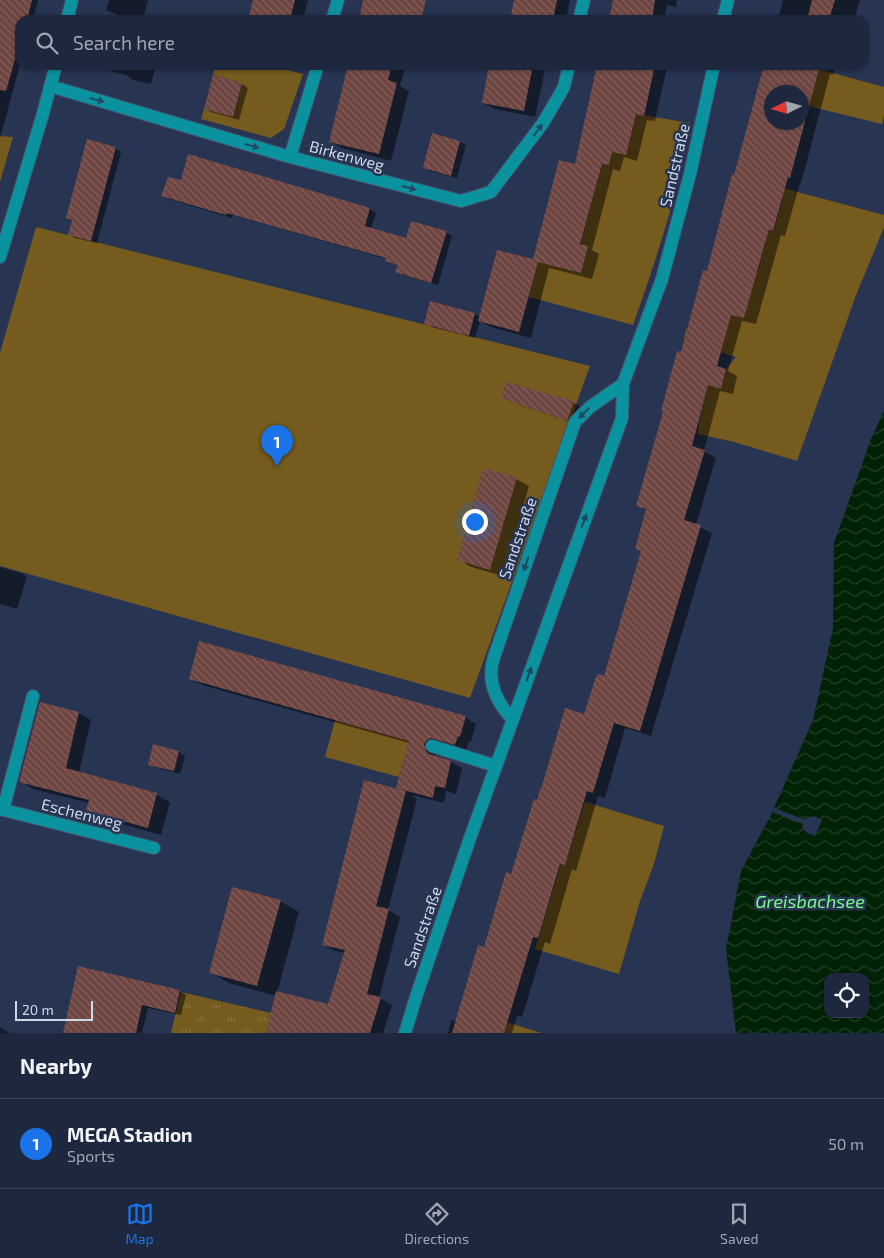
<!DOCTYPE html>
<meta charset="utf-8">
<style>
body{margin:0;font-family:"Exo 2",sans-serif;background:#252f45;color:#f1f3f6}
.controls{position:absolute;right:15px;bottom:15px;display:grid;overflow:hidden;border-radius:10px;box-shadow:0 1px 4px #0004}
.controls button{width:45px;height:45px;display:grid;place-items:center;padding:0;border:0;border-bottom:1px solid #3b4458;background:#1d273e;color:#f1f3f6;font:25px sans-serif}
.compass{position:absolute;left:764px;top:85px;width:45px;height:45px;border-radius:50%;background:#1d273e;box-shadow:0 1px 4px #0004;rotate:265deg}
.scale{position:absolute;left:15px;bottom:12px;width:78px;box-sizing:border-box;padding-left:5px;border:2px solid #ced7ea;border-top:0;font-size:14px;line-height:18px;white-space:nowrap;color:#ced7ea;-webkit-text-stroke:4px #273452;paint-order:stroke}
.you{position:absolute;left:474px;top:521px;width:18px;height:18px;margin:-12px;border:4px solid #fff;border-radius:50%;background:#1a73e8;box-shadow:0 0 0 8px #1a73e833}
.badge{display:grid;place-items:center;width:32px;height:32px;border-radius:50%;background:#1a73e8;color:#fff;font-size:16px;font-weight:700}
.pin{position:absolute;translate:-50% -41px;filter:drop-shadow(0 1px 2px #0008)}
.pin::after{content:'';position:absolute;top:26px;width:18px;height:15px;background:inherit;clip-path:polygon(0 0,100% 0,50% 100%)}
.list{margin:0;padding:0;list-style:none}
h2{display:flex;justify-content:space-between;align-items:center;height:65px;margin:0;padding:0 20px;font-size:21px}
h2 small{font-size:16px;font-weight:400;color:#a0a5b0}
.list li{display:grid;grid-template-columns:32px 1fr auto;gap:15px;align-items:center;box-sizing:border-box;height:90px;padding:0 20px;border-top:1px solid #3b4458}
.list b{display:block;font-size:19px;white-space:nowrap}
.list p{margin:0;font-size:16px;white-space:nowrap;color:#a0a5b0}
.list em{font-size:16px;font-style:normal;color:#a0a5b0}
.icon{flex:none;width:28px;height:28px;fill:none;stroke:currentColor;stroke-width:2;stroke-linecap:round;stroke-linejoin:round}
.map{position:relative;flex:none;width:884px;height:1033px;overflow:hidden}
.search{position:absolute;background:#1d273e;box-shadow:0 1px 4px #0004;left:15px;right:15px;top:15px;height:55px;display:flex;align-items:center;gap:12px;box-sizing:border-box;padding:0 18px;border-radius:15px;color:#a0a5b0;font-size:19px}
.sheet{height:155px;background:#1d273e}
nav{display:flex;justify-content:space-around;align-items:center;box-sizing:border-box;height:70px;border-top:1px solid #3b4458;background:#1d273e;font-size:14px;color:#a0a5b0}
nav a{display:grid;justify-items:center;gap:2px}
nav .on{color:#1a73e8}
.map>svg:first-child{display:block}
.grass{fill:url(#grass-tufts)}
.garden{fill:#755b1d}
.water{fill:url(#water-waves);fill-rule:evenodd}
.pier{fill:#273452}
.shadow{fill:#0007;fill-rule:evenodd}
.building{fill:url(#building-back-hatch);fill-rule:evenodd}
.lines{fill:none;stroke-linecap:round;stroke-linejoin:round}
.minor-casing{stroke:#45516d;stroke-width:14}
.minor{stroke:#0a929e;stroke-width:12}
.oneway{fill:#214761}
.labels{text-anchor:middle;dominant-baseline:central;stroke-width:5;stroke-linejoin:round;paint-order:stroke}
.street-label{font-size:16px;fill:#ced7ea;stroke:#273452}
.water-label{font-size:18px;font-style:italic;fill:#78fa84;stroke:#273452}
</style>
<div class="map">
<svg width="884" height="1033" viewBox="0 0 884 1033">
<defs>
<pattern id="grass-tufts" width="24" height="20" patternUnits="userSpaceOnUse" patternTransform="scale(1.25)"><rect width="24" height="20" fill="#755b1d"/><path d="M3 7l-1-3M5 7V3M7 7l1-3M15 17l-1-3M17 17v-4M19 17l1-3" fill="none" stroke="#87723e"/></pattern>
<pattern id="water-waves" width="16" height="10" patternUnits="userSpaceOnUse" patternTransform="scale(1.25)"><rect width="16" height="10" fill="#012205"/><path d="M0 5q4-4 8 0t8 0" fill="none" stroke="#25412a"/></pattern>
<pattern id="building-back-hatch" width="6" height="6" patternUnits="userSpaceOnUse" patternTransform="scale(1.25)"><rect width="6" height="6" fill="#6e4541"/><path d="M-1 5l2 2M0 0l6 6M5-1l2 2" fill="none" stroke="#825f5d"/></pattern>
</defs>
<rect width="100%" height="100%" fill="#273452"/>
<path class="grass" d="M 181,992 L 271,1013 L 266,1033 L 171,1033 Z"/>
<path class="garden" d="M 216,65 L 267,65 L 303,74 L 284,129 L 271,138 L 201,119 L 204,109 L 233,117 L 242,83 L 213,75 Z
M 818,69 L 884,87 L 884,115 L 882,124 L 808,106 Z
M 630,113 L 690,123 C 678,193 657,258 633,325 L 529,297 L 538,261 L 581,273 L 588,246 L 581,244 L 582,238 L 602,164 L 609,165 L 612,152 Z
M 0,136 L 13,137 L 0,182 Z
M 756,181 L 884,215 L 884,227 L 855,298 L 797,461 L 734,442 L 698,434 L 699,422 L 708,385 L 721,389 L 726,369 L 736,357 L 684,340 L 686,329 L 724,338 L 731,315 L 744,318 L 753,284 L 733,265 L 758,271 L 769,229 L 774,230 L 782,201 Z
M 36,227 L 590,366 L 470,698 L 0,566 L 0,353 Z
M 335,720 L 409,741 L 399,777 L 325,757 Z
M 585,802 L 664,826 L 654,864 L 640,901 L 619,974 L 535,949 L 561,864 L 565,865 Z
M 503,1021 L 541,1033 L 499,1033 Z"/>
<path class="water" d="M 884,411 L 884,1033 L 736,1033 L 726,949 L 741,871 L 771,815 L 813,720 L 833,628 L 834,543 L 871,439 ZM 828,977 L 865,977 L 865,1014 L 828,1014 Z"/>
<path class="pier" d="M 772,807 L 803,819 L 814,816 L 822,820 L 815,836 L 807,833 L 802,827 L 803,824 L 770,811 Z"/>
<path class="shadow" d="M 0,0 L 38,0 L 33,20 L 20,20 L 20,65 L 0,138 Z
M 109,0 L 148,0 L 143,20 L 119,20 L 120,16 L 106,10 Z
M 254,0 L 308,0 L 303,20 L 249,20 Z
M 515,0 L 570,0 L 566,20 L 511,20 Z
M 614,0 L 677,0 L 676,7 L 667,5 L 664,20 L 610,20 Z
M 783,0 L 860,0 L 854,20 L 778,20 Z
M 108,65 L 156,65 L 151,84 L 133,80 L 127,75 L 113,72 L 107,68 Z
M 349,65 L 406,65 L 400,86 L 409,91 L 391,161 L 342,148 L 330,141 Z
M 490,65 L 546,65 L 535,117 L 495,109 L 483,103 Z
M 601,65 L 663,65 L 667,67 L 655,121 L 647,120 L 637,161 L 624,157 L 620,171 L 613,169 L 592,250 L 599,254 L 592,279 L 549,268 L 531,338 L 491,327 L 480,321 L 475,338 L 432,327 L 426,323 L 475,314 L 481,317 L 534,261 L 576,166 Z
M 765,65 L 836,65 L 833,75 L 830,74 L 801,183 L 800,183 L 785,236 L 781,235 L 756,324 L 742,321 L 728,371 L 737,376 L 733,394 L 720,391 L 704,451 L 716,458 L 696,525 L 712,533 L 651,736 L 625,728 L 605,798 L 598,796 L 576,871 L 572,869 L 550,944 L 545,942 L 522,1017 L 517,1016 L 512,1033 L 448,1033 L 451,1020 L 457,1022 L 538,802 L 604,678 L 642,552 L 637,549 L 647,511 L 637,505 L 682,353 L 707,273 ZM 772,92 L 802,92 L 802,122 L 772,122 Z
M 214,76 L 242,84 L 248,88 L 239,120 L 211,112 L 205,109 Z
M 433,134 L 460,142 L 466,145 L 457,178 L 430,171 L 424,167 Z
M 115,148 L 121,152 L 97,243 L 75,238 L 70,234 L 73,221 L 68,218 Z
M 189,156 L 370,209 L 376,213 L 371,229 L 407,239 L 447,233 L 452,236 L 438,285 L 403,275 L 397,272 L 399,265 L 387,259 L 233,215 L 232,218 L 169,199 L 163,196 L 181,182 Z
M 507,384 L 574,403 L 580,406 L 573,423 L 509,401 Z
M 516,479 L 529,486 L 503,576 L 471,567 L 458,559 Z
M 0,567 L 21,573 L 27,577 L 17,609 L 0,604 Z
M 191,678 L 465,717 L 476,724 L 471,742 L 469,741 L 466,750 L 443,744 L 435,751 L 436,757 L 451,762 L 462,768 L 456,794 L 446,791 L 444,803 L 411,795 L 417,799 L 388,910 L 400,917 L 379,998 L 392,1005 L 383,1033 L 268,1033 L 276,996 L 229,983 L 210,972 L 280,901 L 299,912 L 277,993 L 329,1006 L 345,953 L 335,951 L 323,944 L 404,791 L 398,787 L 409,743 L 202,685 Z
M 41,704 L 79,713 L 91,720 L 79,773 L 157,795 L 170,802 L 161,835 L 100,818 L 87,811 L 89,803 L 33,789 L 20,781 Z
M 154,746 L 179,752 L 185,756 L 180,774 L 155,767 L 149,764 Z
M 79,968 L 180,991 L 186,995 L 181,1015 L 148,1008 L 142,1033 L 64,1033 Z
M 0,1027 L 10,1033 L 0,1033 Z"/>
<path class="building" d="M 0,0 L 32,0 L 27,20 L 20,20 L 20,42 L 6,91 L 0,90 Z
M 253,0 L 295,0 L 290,20 L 248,20 Z
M 363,0 L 426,0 L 421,20 L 359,20 Z
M 514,0 L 557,0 L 553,20 L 510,20 Z
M 613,0 L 655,0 L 652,20 L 609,20 Z
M 812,0 L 835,0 L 829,20 L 807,20 Z
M 348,65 L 392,65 L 388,80 L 397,83 L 379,154 L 329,142 Z
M 489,65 L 533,65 L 524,111 L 482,103 Z
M 597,65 L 655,65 L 644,116 L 636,114 L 626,155 L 612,152 L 609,165 L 602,164 L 580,244 L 588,246 L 581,273 L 538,262 L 519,332 L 478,321 L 497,250 L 533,259 L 559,160 L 575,164 Z
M 764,65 L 820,65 L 790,178 L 788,177 L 773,231 L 769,229 L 744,318 L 731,315 L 717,366 L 726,369 L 721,389 L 708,385 L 692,446 L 705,450 L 684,520 L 701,525 L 640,731 L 614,723 L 593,793 L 587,791 L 565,865 L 560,864 L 538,938 L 533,937 L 504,1033 L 452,1033 L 478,945 L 484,947 L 506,872 L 511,874 L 534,799 L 537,800 L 540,789 L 541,789 L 565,708 L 584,714 L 597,674 L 604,676 L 641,551 L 635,549 L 646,509 L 636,506 L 663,412 L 661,411 L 677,351 L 681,352 L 703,270 L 707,271 L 729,186 L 732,174 L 734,175 ZM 772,92 L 802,92 L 802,122 L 772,122 Z
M 213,75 L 242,83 L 233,117 L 204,109 Z
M 432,133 L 460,141 L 451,176 L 423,168 Z
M 87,139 L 116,147 L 91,241 L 68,235 L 72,220 L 66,218 Z
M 188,154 L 370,208 L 365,226 L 406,238 L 411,221 L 447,231 L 431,283 L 395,272 L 398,265 L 385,261 L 386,258 L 227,213 L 226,215 L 161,196 L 168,177 L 181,180 Z
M 430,301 L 475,313 L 469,336 L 424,324 Z
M 506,382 L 574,401 L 567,421 L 501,398 Z
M 483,468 L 517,477 L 490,570 L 457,560 Z
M 199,641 L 466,716 L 460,737 L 458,736 L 455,745 L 431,738 L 427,740 L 424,744 L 426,751 L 429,754 L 451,761 L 445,788 L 435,786 L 433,798 L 396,788 L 409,741 L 189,679 Z
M 40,702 L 79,712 L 66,768 L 157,793 L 148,828 L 86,811 L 89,800 L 19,782 Z
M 153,744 L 179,751 L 174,771 L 148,765 Z
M 364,780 L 406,791 L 376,906 L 389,909 L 367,994 L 381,997 L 370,1033 L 266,1033 L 276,991 L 328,1004 L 345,950 L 322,945 Z
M 232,887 L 281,900 L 257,986 L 209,973 Z
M 78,966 L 180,990 L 175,1013 L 142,1005 L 136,1033 L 63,1033 Z"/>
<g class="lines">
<g class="minor-casing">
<path id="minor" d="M 67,20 L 72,0
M 332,20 L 338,0
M 579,20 L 584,0
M 723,20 L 728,0
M 50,86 L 290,157 L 461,201 L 491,192 L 543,123 L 564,87 L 569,65
M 290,157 L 318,65
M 0,257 L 42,117 L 56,65
M 513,720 C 496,702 486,681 494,657 L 575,422 L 590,407 L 623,384
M 432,746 L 496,766
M 0,809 L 154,848
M 3,810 L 33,696
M 405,1033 L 417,994 L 470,838 L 622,418 L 623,384 L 662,279 L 690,174 L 714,65"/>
</g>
<use href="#minor" class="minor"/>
</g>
<defs><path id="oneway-solid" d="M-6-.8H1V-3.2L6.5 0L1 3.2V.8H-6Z" transform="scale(1.25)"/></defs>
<g class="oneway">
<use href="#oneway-solid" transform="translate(97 100) rotate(16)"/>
<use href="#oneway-solid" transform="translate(538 130) rotate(-53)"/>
<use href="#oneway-solid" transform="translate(252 146) rotate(16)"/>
<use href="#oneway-solid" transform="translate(409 188) rotate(15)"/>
<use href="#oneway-solid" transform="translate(584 413) rotate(135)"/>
<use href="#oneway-solid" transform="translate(584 521) rotate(-70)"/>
<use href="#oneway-solid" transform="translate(526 564) rotate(109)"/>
<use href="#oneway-solid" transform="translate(529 674) rotate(-70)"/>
</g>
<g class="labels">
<g class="street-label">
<text transform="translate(347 155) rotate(15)">Birkenweg</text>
<text transform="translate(674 165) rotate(-77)">Sandstraße</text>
<text transform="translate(517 538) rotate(-71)">Sandstraße</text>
<text transform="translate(82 813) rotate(14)">Eschenweg</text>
<text transform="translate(422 927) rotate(-71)">Sandstraße</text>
</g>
<g class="water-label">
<text x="810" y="901">Greisbachsee</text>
</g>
</g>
</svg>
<div class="controls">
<button><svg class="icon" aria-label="locate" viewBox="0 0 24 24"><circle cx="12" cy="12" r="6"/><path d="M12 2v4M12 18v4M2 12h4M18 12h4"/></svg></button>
</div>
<svg class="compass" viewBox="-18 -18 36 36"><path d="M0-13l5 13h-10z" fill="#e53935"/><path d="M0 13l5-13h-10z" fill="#a0a5b0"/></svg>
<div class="scale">20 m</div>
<div class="you"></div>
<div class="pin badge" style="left:277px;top:466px">1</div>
<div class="search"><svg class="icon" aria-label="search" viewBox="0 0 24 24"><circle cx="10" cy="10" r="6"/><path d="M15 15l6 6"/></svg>Search here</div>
</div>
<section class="sheet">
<h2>Nearby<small></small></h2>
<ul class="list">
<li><span class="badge">1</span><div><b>MEGA Stadion</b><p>Sports</p></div><em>50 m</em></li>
</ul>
</section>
<nav>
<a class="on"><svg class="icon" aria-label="map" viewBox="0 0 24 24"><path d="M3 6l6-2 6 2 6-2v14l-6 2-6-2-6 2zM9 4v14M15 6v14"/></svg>Map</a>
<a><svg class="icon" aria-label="directions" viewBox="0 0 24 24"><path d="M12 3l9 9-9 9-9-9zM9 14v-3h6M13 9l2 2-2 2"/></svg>Directions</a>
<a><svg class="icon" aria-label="saved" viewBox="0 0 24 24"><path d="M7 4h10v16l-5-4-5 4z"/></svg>Saved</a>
</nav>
